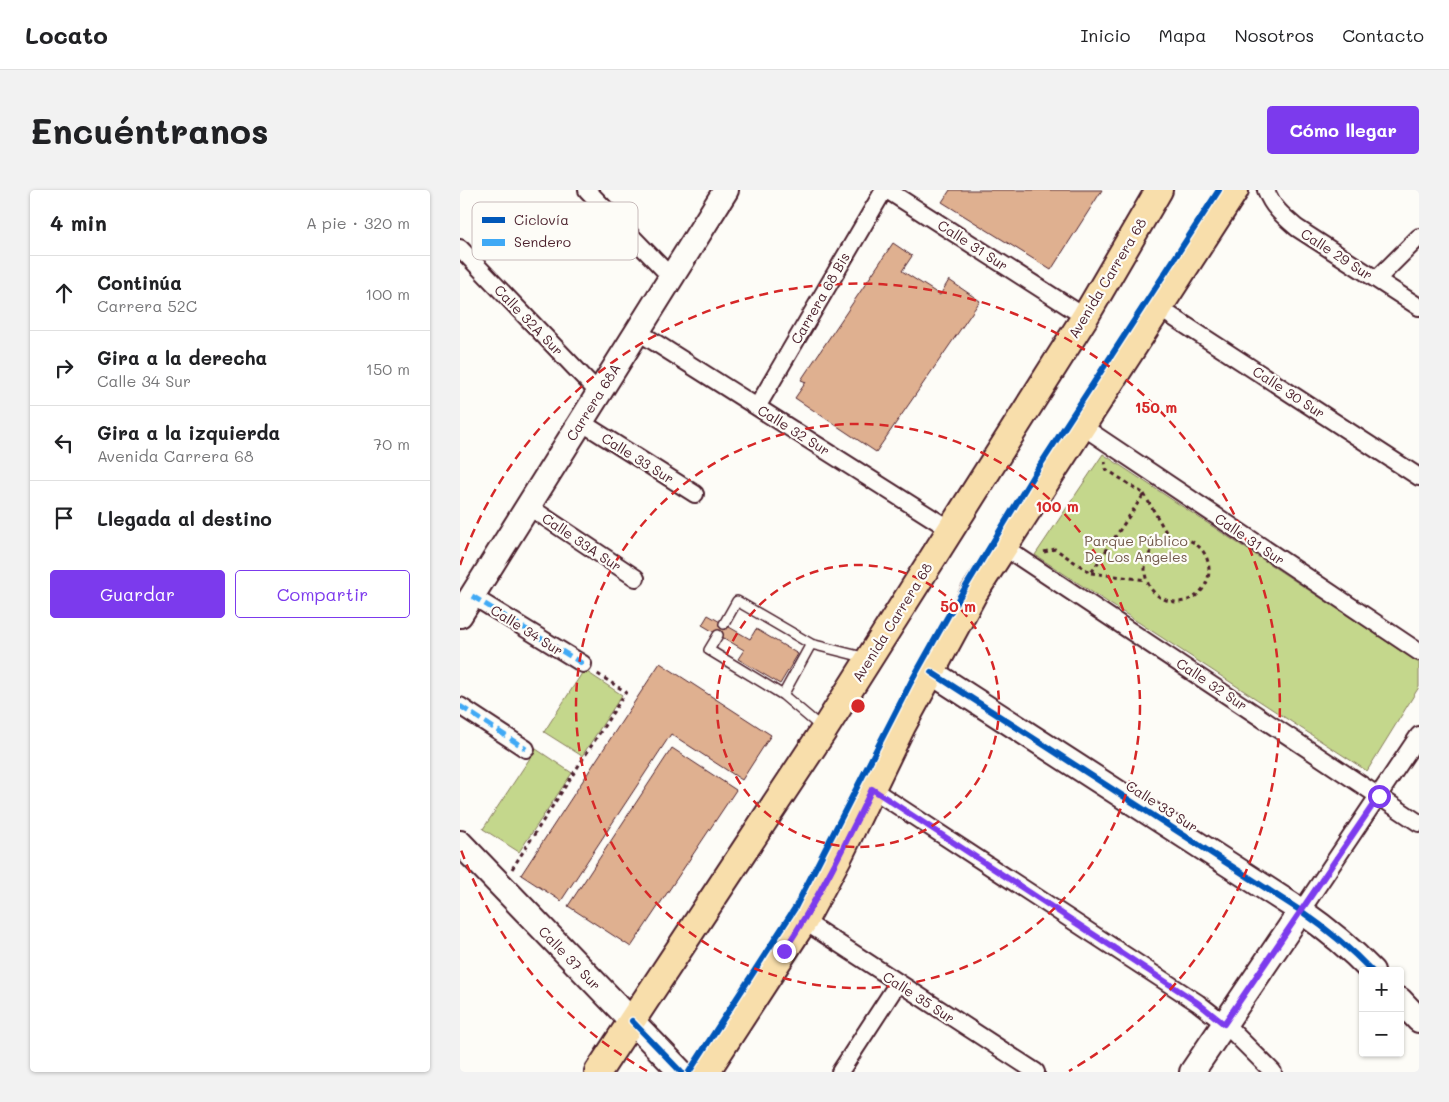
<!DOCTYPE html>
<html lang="es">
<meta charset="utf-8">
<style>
body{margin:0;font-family:Mali,sans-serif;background:#f2f2f2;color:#202124}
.controls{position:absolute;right:15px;bottom:15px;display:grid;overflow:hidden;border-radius:5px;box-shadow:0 1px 4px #0004}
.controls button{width:45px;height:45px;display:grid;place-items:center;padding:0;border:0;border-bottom:1px solid #e0e0e0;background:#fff;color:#202124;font:25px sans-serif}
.stop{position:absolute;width:15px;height:15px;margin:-11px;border:4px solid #7c3aed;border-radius:50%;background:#fff}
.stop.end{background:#7c3aed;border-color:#fff;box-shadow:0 1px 5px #0008}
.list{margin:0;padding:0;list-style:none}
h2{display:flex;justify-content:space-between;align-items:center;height:65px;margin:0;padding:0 20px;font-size:21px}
h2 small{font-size:16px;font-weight:400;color:#757577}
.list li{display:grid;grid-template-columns:32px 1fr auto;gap:15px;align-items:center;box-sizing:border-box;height:75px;padding:0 20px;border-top:1px solid #e0e0e0}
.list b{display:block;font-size:19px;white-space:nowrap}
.list p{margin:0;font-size:16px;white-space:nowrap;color:#757577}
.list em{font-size:16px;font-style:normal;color:#757577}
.actions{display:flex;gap:10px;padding:15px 20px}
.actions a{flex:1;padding:11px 0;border:1px solid #7c3aed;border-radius:5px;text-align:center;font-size:18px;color:#7c3aed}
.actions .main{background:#7c3aed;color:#fff}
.icon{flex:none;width:28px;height:28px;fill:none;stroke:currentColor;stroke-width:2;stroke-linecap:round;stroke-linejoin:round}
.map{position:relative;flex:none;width:959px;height:882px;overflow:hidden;border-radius:5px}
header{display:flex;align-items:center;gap:30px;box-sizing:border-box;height:70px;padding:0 25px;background:#fff;border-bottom:1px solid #e0e0e0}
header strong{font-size:24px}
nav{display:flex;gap:28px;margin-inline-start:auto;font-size:18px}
.intro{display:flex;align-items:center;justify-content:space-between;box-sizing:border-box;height:120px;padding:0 30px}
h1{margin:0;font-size:35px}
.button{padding:12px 22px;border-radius:5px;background:#7c3aed;color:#fff;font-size:18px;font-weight:700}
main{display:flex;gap:30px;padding:0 30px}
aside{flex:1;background:#fff;border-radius:5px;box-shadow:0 1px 4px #0004}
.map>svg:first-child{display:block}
.green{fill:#c4d78c;stroke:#877b5c}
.building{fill:#dfb090;stroke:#4a1f2b}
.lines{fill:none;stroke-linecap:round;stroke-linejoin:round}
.lane-casing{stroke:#4a1f2b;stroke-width:12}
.street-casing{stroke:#4a1f2b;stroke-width:20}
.secondary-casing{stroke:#4a1f2b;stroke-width:28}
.primary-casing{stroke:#4a1f2b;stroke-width:30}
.path{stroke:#4a1f2b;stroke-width:3;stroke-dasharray:4 4;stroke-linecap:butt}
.lane{stroke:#fdfcf7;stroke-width:9}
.street{stroke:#fdfcf7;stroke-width:16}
.secondary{stroke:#fdfcf7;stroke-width:24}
.primary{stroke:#f8deab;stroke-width:26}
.quiet{stroke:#3fa9f5;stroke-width:5;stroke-dasharray:10 5;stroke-linecap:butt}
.cycleway-casing{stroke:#fdfcf7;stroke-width:9}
.cycleway{stroke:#0057b8;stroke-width:6}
.route{stroke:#7c3aed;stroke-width:6}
.ring{fill:none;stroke:#d62828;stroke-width:2.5;stroke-dasharray:9 6}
.labels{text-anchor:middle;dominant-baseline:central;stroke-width:4.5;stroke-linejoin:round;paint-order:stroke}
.street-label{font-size:14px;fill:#4a1f2b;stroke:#fdfcf7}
.park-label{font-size:14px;fill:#6f5648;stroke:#fdfcf7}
.key{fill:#fdfcf7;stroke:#c7baba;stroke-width:1}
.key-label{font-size:14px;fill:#4a1f2b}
.centre{fill:#d62828;stroke:#fdfcf7;stroke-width:2.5}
.ring-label{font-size:15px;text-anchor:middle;font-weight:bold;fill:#d62828;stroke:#fdfcf7;stroke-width:4.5;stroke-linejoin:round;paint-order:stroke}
</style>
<header>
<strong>Locato</strong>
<nav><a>Inicio</a><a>Mapa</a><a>Nosotros</a><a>Contacto</a></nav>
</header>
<div class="intro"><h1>Encuéntranos</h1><a class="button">Cómo llegar</a></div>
<main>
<aside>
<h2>4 min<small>A pie · 320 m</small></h2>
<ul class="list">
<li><svg class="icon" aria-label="ahead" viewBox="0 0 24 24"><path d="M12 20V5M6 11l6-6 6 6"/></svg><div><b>Continúa</b><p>Carrera 52C</p></div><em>100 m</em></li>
<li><svg class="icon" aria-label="right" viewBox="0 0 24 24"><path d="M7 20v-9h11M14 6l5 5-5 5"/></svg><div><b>Gira a la derecha</b><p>Calle 34 Sur</p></div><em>150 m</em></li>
<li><svg class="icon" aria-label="left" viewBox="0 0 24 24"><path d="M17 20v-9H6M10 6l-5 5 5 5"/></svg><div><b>Gira a la izquierda</b><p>Avenida Carrera 68</p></div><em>70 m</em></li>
<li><svg class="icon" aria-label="arrive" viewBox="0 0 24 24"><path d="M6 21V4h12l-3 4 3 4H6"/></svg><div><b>Llegada al destino</b></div></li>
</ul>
<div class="actions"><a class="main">Guardar</a><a>Compartir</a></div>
</aside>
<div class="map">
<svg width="959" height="882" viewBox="0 0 959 882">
<rect width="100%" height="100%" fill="#fdfcf7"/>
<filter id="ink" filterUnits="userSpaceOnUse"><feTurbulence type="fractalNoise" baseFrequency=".02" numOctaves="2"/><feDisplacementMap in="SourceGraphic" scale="10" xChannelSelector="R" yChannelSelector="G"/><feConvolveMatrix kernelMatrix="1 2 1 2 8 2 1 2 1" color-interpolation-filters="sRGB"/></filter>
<g filter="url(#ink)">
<path class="green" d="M 643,264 L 959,473 L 959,497 L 907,581 L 575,365 Z
M 124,480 L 162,505 L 122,566 L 84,542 Z
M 76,559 L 112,583 L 59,662 L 23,639 Z"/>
<path class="building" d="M 490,0 L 642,0 L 591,80 L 482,12 Z
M 433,53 L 452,66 L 442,81 L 480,105 L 489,90 L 520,111 L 416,262 L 335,208 L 346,192 L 341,190 Z
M 248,425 L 290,449 L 296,439 L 338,464 L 320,494 L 278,469 L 284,460 L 242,435 Z
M 200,473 L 311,545 L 282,590 L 211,544 L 101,711 L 61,685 Z
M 212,558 L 276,600 L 171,757 L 108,716 Z"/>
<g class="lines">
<g class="lane-casing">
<path id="lane" d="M 264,434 L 277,411 L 351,454 L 407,468
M 258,445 L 249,460 L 323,505 L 362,538
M 323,505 L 351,454"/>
</g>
<g class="street-casing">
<path id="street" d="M 127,0 L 211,87
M 427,0 L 625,127
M 806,0 C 812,17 823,26 837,38 L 959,117
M 0,58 L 139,203
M 917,89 L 959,47
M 699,118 L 959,287
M 177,141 L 491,340
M 297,217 L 424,0
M 121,232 L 235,304
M 622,236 L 959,462
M 68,316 L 176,388
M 544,357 L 959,633
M 12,406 L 123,474
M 0,516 L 66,559
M 412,599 L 738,813 L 765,834 L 813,882
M 841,721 L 959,545
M 344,731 L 576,882
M 380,882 L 438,793"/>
</g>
<g class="secondary-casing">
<path id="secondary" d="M 0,425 L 266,0
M 471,482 L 841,721 C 867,739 890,758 912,781
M 0,653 L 221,882
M 940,810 L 959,830
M 732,882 L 841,721"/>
</g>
<g class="primary-casing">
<path id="primary" d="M 138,882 L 364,540 L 625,127 L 699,0
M 246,882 L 344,731 L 380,664 L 442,536 L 514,403 L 775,0"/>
</g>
<path class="path" d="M 684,304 L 710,349
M685 380a32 32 0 1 1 64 0a32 32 0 1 1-64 0Z
M 584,362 L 595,359 L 631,383 L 684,304 L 646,279 L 645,272
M 631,383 L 686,390
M 52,679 L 166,502 L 136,483"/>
<use href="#lane" class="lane"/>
<use href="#street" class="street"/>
<use href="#secondary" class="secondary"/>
<use href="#primary" class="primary"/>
<path class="quiet" d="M 12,406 L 123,474
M 0,516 L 66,559"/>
<g class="cycleway-casing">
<path id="cycleway" d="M 471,482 L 841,721 C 867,739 890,758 912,781
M 172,831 L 221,882
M 229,882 L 335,718 L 451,492 L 488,426 L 573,286 L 759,0"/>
</g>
<use href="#cycleway" class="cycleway"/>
</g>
</g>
<g class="lines" filter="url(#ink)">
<path class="route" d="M 324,761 C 358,709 385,655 412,599 L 738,813 L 764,834 L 919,606"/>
</g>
<g class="ring">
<circle cx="398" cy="516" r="141"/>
<circle cx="398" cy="516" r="282"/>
<path d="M187 881A422 422 0 0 1 0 657M0 375A422 422 0 1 1 609 881"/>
</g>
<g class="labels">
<g class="street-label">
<text transform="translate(513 55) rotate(33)">Calle 31 Sur</text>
<text transform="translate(877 64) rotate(33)">Calle 29 Sur</text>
<text transform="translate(647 88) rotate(-59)">Avenida Carrera 68</text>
<text transform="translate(360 108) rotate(-60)">Carrera 68 Bis</text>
<text transform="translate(69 130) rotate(46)">Calle 32A Sur</text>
<text transform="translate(829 202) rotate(33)">Calle 30 Sur</text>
<text transform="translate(133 212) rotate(-58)">Carrera 68A</text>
<text transform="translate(334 240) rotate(32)">Calle 32 Sur</text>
<text transform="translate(178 268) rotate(32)">Calle 33 Sur</text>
<text transform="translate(790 349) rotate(34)">Calle 31 Sur</text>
<text transform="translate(122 352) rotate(34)">Calle 33A Sur</text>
<text transform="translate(432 432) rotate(-58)">Avenida Carrera 68</text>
<text transform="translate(67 440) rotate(32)">Calle 34 Sur</text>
<text transform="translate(752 494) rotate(34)">Calle 32 Sur</text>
<text transform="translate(702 616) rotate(33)">Calle 33 Sur</text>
<text transform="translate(110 768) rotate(46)">Calle 37 Sur</text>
<text transform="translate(459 807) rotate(33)">Calle 35 Sur</text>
</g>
<g class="park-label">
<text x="676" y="350">Parque Público<tspan x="676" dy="16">De Los Angeles</tspan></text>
</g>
</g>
<rect x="12" y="12" width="166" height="58" rx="8" class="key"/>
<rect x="22" y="27" width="23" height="6" fill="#0057b8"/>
<rect x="22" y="49" width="23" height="7" fill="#3fa9f5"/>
<g class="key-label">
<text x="54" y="35">Ciclovía</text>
<text x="54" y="57">Sendero</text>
</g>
<circle cx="398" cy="516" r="8" class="centre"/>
<g class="ring-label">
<text x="696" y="223">150 m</text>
<text x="597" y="322">100 m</text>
<text x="498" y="422">50 m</text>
</g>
</svg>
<div class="controls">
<button>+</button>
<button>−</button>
</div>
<div class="stop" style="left:919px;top:606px"></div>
<div class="stop end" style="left:324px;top:761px"></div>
</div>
</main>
